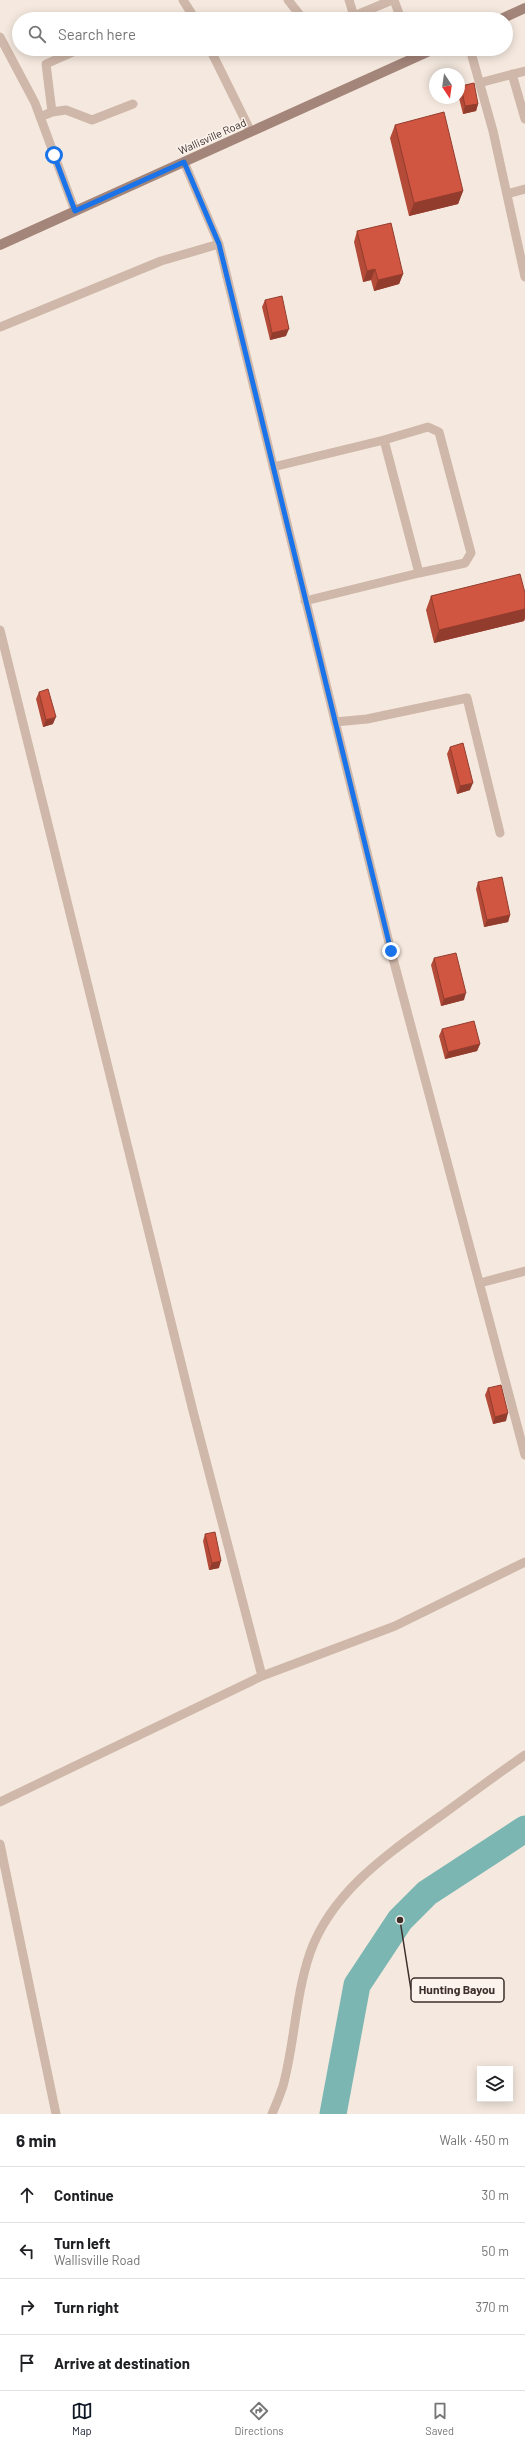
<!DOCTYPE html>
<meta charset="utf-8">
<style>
body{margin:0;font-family:Barlow,sans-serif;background:#f2f2f2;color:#202124}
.controls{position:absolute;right:12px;bottom:12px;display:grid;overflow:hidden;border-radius:0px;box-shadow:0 2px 10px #0003}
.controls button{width:36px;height:36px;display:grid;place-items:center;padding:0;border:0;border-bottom:1px solid #e0e0e0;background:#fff;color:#202124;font:20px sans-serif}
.compass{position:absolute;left:429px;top:68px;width:36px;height:36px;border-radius:50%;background:#fff;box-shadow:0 2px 10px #0003;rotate:167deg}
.stop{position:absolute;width:12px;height:12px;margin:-9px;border:3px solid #1a73e8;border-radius:50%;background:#fff}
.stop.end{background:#1a73e8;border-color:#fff;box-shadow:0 1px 4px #0008}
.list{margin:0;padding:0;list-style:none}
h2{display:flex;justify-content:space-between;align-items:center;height:52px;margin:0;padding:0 16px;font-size:17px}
h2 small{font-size:13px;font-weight:400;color:#757577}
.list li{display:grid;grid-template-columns:26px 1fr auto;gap:12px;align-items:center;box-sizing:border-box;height:56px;padding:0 16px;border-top:1px solid #e0e0e0}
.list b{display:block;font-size:15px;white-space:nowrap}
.list p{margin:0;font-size:13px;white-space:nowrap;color:#757577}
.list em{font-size:13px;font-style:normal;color:#757577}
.icon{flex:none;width:22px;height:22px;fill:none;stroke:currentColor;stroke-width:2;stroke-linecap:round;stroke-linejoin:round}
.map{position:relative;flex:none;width:525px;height:2114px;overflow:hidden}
.search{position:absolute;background:#fff;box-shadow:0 2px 10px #0003;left:12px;right:12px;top:12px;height:44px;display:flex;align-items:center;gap:10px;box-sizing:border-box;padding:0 14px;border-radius:22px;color:#757577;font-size:15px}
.sheet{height:276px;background:#fff}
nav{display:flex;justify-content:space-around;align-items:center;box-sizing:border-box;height:56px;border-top:1px solid #e0e0e0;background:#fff;font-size:11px;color:#757577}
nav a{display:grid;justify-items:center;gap:2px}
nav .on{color:#111827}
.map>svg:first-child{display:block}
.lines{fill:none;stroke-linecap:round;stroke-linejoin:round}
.river{stroke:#7bb6b2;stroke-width:27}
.lane{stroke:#cfb7a9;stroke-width:9}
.secondary{stroke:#a4857a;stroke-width:10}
.wall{fill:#b44a38}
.shaded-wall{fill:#923c2e}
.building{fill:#d15641;stroke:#923c2e}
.route{stroke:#1a73e8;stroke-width:5}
.labels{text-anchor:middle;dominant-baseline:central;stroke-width:3;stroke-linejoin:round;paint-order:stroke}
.street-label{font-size:11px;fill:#3c2e2a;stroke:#fcf3ed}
.leader{fill:none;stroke:#3c2e2a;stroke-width:1.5}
.callout-dot{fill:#3c2e2a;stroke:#fcf3ed;stroke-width:1.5}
.callout{fill:#fcf3ed;stroke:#3c2e2a;stroke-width:1.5}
.callout-label{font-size:12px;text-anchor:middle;font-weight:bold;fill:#3c2e2a}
</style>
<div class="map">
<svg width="525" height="2114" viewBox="0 0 525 2114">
<rect width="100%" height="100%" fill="#f5e9df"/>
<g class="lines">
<path class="river" d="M 333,2114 L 357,1985 L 400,1920 L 427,1893 L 525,1829"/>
<path class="lane" d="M 183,0 L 195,19
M 288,0 L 303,19
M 349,0 L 354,16
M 394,0 L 401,19
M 347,19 L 392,0
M 0,37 L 35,103 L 75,211
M 210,49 L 251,132
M 410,49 L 414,58
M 470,49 L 493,131 L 525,277
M 512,74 L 525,119
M 479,83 L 525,71
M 52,112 L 66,110 L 92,120 L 133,104
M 40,117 L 52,112 L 46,64 L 80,49
M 184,162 L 219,244 L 391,951 L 525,1455
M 507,194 L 525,189
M 0,327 L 161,261 L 219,244
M 384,440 L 428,427 L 439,432 L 471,553 L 465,563 L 419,573
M 273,467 L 384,440 L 419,573 L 305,601
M 0,630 L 193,1411 L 262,1676
M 335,722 L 367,719 L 467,698 L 500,833
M 480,1283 L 525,1271
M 0,1802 L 262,1676 L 395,1626 L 525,1562
M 0,1844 L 56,2114
M 272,2114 C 276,2105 280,2095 283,2086 C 295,2042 295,1997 310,1953 C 332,1891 389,1853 439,1817 C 468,1796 496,1775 525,1755"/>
<path class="secondary" d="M 501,19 L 525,8
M 0,245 L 434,49"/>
</g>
<path class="wall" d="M 461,86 L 478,104 L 476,111 L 463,114 L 459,98 L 459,91 Z
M 395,125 L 463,191 L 458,204 L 409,216 L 390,138 Z
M 357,231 L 403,274 L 399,284 L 374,291 L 371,280 L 363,282 L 354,242 Z
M 265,300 L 286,336 L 270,340 L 262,307 Z
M 525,593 L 525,618 L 524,621 L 434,643 L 426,610 L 431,596 Z
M 39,692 L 53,724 L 43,727 L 36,699 Z
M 450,747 L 470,790 L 457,794 L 447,754 Z
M 478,882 L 510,915 L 508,922 L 484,927 L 476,889 Z
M 434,958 L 464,1000 L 441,1006 L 431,965 Z
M 442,1029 L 480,1044 L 477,1051 L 445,1059 L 439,1036 Z
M 488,1388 L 506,1421 L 493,1424 L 485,1395 Z
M 205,1534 L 219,1568 L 209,1570 L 203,1541 Z"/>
<path class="shaded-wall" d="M 478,104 L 476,111 L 463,114 L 465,106 Z
M 463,191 L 458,204 L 409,216 L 414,203 Z
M 375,269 L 371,280 L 363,282 L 367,271 Z
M 403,274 L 399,284 L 374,291 L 378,280 Z
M 289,329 L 286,336 L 270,340 L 272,333 Z
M 525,609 L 525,618 L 524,621 L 434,643 L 439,630 Z
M 56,717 L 53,724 L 43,727 L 46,720 Z
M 473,783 L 470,790 L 457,794 L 460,786 Z
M 510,915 L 508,922 L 484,927 L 487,920 Z
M 466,993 L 464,1000 L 441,1006 L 444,999 Z
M 480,1044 L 477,1051 L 445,1059 L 448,1052 Z
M 508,1413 L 506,1421 L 493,1424 L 495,1417 Z
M 221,1561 L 219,1568 L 209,1570 L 212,1563 Z"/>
<path class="building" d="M 474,83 L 478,104 L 465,106 L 461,86 Z
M 444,112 L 463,191 L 414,203 L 395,125 Z
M 391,223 L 403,274 L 378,280 L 375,269 L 367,271 L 357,231 Z
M 282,296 L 289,329 L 272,333 L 265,300 Z
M 520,574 L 525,593 L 525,609 L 439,630 L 431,596 Z
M 48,689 L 56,717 L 46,720 L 39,692 Z
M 463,743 L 473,783 L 460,786 L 450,747 Z
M 502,877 L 510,915 L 487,920 L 478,882 Z
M 456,953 L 466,993 L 444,999 L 434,958 Z
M 474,1021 L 480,1044 L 448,1052 L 442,1029 Z
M 501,1385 L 508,1413 L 495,1417 L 488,1388 Z
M 215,1532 L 221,1561 L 212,1563 L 205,1534 Z"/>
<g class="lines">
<path class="route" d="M 54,155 L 75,211 L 184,162 L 219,244 L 391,951"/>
</g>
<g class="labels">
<g class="street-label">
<text transform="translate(212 136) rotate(-24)">Wallisville Road</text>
</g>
</g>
<path class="leader" d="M400 1920L411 1990"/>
<circle class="callout-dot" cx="400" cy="1920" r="4"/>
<rect class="callout" x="411" y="1978" width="93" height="24" rx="4"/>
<g class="callout-label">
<text x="457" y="1994">Hunting Bayou</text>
</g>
</svg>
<div class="controls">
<button><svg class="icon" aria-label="layers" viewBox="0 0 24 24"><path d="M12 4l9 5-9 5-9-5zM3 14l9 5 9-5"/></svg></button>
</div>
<svg class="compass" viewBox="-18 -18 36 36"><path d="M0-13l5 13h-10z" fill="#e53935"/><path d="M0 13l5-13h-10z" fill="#757577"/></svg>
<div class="stop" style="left:54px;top:155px"></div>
<div class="stop end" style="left:391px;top:951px"></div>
<div class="search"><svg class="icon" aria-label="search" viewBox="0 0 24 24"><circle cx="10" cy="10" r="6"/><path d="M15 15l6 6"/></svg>Search here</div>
</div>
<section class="sheet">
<h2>6 min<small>Walk · 450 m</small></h2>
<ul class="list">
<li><svg class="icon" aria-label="ahead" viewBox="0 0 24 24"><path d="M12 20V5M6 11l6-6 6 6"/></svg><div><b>Continue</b></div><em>30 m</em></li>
<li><svg class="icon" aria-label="left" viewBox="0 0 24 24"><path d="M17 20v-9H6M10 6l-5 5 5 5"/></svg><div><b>Turn left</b><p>Wallisville Road</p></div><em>50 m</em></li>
<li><svg class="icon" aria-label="right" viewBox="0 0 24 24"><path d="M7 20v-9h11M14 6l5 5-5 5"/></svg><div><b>Turn right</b></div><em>370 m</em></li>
<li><svg class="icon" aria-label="arrive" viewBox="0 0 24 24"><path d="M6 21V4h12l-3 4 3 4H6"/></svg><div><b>Arrive at destination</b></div></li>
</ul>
</section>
<nav>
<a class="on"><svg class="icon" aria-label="map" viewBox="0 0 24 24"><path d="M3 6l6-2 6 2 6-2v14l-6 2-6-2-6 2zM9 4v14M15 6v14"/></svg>Map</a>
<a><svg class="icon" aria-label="directions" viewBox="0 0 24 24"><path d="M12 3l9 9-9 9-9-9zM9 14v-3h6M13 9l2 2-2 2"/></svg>Directions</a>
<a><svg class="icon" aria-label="saved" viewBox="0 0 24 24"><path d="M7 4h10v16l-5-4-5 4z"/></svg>Saved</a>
</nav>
